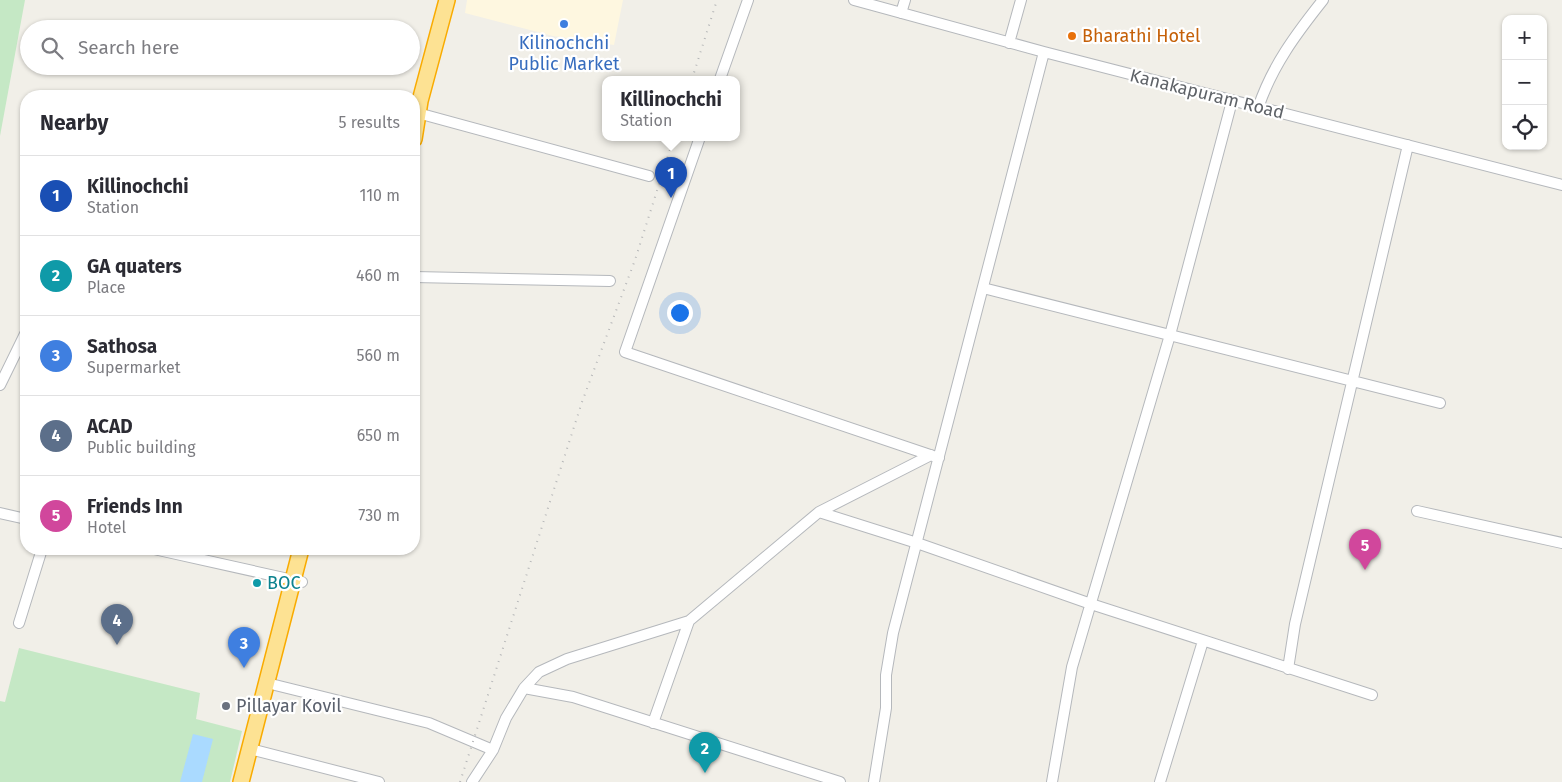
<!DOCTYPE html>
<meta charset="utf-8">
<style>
body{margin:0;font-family:"Fira Sans",sans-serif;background:#f2f2f3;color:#2b2b33}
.controls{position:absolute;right:15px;top:15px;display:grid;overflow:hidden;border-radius:10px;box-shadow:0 1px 4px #0004}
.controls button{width:45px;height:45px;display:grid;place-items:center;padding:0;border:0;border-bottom:1px solid #e1e1e2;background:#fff;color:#2b2b33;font:25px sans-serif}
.you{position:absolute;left:679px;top:312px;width:18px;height:18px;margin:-12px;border:4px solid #fff;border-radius:50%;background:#1a73e8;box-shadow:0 0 0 8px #1a73e833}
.badge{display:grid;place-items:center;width:32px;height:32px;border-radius:50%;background:#ea4335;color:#fff;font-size:16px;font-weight:700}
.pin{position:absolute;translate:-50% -41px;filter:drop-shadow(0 1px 2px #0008)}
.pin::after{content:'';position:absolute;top:26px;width:18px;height:15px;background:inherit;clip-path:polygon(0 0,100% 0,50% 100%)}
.popup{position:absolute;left:602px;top:76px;width:138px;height:65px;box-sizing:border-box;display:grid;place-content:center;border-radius:10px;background:#fff;filter:drop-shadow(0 1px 4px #0005);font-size:16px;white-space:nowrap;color:#7c7c81}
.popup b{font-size:19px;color:#2b2b33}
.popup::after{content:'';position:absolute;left:50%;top:100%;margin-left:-10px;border:10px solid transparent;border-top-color:#fff}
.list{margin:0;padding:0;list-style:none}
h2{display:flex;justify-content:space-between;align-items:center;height:65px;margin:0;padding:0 20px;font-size:21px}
h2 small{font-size:16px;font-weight:400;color:#7c7c81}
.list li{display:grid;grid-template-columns:32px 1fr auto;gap:15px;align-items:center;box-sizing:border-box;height:80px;padding:0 20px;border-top:1px solid #e1e1e2}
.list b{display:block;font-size:19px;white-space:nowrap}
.list p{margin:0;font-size:16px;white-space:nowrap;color:#7c7c81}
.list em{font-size:16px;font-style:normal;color:#7c7c81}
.icon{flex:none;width:28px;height:28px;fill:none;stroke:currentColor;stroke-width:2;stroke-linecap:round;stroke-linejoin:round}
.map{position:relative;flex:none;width:1562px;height:782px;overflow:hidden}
.search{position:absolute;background:#fff;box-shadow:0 1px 4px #0004;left:20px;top:20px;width:400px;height:55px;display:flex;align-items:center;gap:12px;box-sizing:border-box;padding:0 18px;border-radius:28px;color:#7c7c81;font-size:19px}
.panel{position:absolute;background:#fff;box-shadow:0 1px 4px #0004;left:20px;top:90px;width:400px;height:465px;border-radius:20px}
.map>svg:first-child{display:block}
.commercial{fill:#fef7e0}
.green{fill:#c5e8c5}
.water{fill:#aadaff}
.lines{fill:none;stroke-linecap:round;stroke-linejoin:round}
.minor-casing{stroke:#b5b8bc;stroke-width:12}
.highway-casing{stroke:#f9ab00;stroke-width:18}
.minor{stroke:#fff;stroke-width:10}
.highway{stroke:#fde293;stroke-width:15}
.rail{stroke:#b6b7b8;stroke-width:2;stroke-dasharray:1 6;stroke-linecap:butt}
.shop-dot{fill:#3f7fe0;stroke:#fff;stroke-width:2}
.food-dot{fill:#e8710a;stroke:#fff;stroke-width:2}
.culture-dot{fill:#0f9aa8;stroke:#fff;stroke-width:2}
.worship-dot{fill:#6b7280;stroke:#fff;stroke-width:2}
.labels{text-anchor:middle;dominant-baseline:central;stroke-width:4.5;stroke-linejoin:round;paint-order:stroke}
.food-label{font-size:18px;fill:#c56008;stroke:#fff;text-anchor:start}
.shop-label{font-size:18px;fill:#366cbe;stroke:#fff}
.street-label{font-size:18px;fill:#5f6368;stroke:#fff}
.culture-label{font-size:18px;fill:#0d838f;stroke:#fff;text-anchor:start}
.worship-label{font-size:18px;fill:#5b616d;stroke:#fff;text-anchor:start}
</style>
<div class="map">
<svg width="1562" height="782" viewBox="0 0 1562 782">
<rect width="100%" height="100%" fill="#f1efe8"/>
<path class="commercial" d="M 467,0 L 623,0 L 614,45 L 553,36 L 465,13 Z"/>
<path class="green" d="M 0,0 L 25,0 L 0,136 Z
M 19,648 L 200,693 L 196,719 L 242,731 L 230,782 L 0,782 L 0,701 L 5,702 Z"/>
<path class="water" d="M 193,734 L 213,739 L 202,782 L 180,782 Z"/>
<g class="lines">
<g class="minor-casing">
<path id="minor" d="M 854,0 L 1044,52 L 1562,185
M 901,13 L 905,0
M 1009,43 L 1021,0
M 720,79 L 748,0
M 1258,108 C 1272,66 1296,34 1323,0
M 414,112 L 649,176
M 700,137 L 625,352 L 939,458
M 414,277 L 610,281
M 983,288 L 1440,403
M 0,385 L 26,332
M 1417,511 L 1562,543
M 819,512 L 917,543 L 1091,604 L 1372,695
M 0,513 L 26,519
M 154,549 L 302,582
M 19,623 L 42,549
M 1288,669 L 1295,624 L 1408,145
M 275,685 L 429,723 L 493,750 L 472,782
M 524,688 L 539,672 L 567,659 L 689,621 L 819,512 L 931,455
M 653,723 L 689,621
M 250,749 L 379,782
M 493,750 L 506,718 L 524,688 L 573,697 L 840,782
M 874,782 L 886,708 L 886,675 L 893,633 L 1044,52
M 1052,782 L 1072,667 L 1170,335 L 1232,101
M 1160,782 L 1203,641"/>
</g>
<g class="highway-casing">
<path id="highway" d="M 414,139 L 420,101 L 447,0
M 241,782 L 301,549"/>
</g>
<use href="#minor" class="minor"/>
<use href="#highway" class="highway"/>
<path class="rail" d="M 692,79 L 717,0
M 460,782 L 582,402 L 635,260 L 674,137"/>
</g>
<circle class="shop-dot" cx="564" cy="24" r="5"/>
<circle class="food-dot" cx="1072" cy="36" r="5"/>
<circle class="culture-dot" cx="257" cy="583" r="5"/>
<circle class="worship-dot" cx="226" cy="706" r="5"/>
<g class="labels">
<g class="food-label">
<text x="1082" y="36">Bharathi Hotel</text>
</g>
<g class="shop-label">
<text x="564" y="43">Kilinochchi<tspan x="564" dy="21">Public Market</tspan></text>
</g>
<g class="street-label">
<text transform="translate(1207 94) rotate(14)">Kanakapuram Road</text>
</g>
<g class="culture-label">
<text x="267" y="583">BOC</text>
</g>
<g class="worship-label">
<text x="236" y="706">Pillayar Kovil</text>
</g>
</g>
</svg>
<div class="controls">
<button>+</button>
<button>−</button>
<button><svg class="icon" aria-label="locate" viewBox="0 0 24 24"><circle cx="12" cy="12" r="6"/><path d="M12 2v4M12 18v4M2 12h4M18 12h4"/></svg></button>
</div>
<div class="you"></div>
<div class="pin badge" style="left:671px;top:198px;background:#1a4fb4">1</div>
<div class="popup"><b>Killinochchi</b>Station</div>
<div class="pin badge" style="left:705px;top:773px;background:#0f9aa8">2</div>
<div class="pin badge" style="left:244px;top:668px;background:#3f7fe0">3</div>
<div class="pin badge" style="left:117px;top:645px;background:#5c6f8a">4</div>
<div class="pin badge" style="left:1365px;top:570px;background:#d1479c">5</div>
<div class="search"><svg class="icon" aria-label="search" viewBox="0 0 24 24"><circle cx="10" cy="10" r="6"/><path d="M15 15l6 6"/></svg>Search here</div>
<section class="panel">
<h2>Nearby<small>5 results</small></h2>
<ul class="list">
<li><span class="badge" style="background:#1a4fb4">1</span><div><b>Killinochchi</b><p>Station</p></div><em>110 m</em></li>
<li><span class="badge" style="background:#0f9aa8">2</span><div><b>GA quaters</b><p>Place</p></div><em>460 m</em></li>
<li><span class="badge" style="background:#3f7fe0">3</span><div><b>Sathosa</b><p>Supermarket</p></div><em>560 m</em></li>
<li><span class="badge" style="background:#5c6f8a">4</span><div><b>ACAD</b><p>Public building</p></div><em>650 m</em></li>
<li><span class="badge" style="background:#d1479c">5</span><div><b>Friends Inn</b><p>Hotel</p></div><em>730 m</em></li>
</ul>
</section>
</div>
